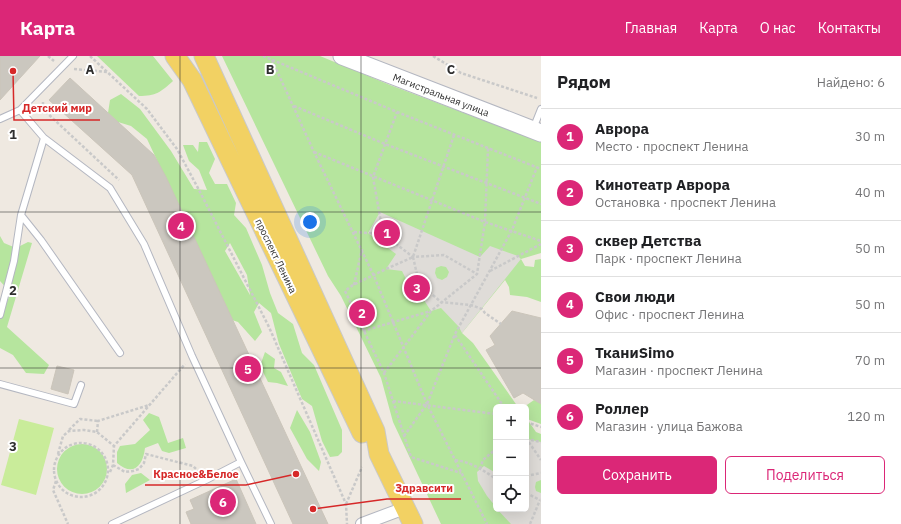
<!DOCTYPE html>
<html lang="ru">
<meta charset="utf-8">
<style>
body{margin:0;font-family:"IBM Plex Sans",sans-serif;background:#f2f2f2;color:#202124}
.controls{position:absolute;right:12px;bottom:12px;display:grid;overflow:hidden;border-radius:6px;box-shadow:0 4px 16px #0002}
.controls button{width:36px;height:36px;display:grid;place-items:center;padding:0;border:0;border-bottom:1px solid #e0e0e0;background:#fff;color:#202124;font:20px sans-serif}
.you{position:absolute;left:310px;top:166px;width:14px;height:14px;margin:-10px;border:3px solid #fff;border-radius:50%;background:#1a73e8;box-shadow:0 0 0 6px #1a73e833}
.badge{display:grid;place-items:center;width:26px;height:26px;border-radius:50%;background:#db2777;color:#fff;font-size:13px;font-weight:700}
.pin{position:absolute;translate:-50% -50%;border:2px solid #fff;box-shadow:0 1px 4px #0006}
.list{margin:0;padding:0;list-style:none}
h2{display:flex;justify-content:space-between;align-items:center;height:52px;margin:0;padding:0 16px;font-size:17px}
h2 small{font-size:13px;font-weight:400;color:#757577}
.list li{display:grid;grid-template-columns:26px 1fr auto;gap:12px;align-items:center;box-sizing:border-box;height:56px;padding:0 16px;border-top:1px solid #e0e0e0}
.list b{display:block;font-size:15px;white-space:nowrap}
.list p{margin:0;font-size:13px;white-space:nowrap;color:#757577}
.list em{font-size:13px;font-style:normal;color:#757577}
.actions{display:flex;gap:8px;padding:12px 16px}
.actions a{flex:1;padding:9px 0;border:1px solid #db2777;border-radius:6px;text-align:center;font-size:14px;color:#db2777}
.actions .main{background:#db2777;color:#fff}
.icon{flex:none;width:22px;height:22px;fill:none;stroke:currentColor;stroke-width:2;stroke-linecap:round;stroke-linejoin:round}
.map{position:relative;flex:none;width:541px;height:468px;overflow:hidden}
header{display:flex;align-items:center;gap:24px;box-sizing:border-box;height:56px;padding:0 20px;background:#db2777;color:#fff}
header strong{font-size:19px}
nav{display:flex;gap:22px;margin-inline-start:auto;font-size:14px}
main{display:flex}
aside{flex:1;background:#fff}
.map>svg:first-child{display:block}
.green{fill:#b6e59e;fill-rule:evenodd}
.pitch{fill:#c9ec9a}
.plaza{fill:#dfdcd8;fill-rule:evenodd}
.building{fill:#cbc7bf;stroke:#cbc5ba}
.lines{fill:none;stroke-linecap:round;stroke-linejoin:round}
.lane-casing{stroke:#b4b7c1;stroke-width:8}
.street-casing{stroke:#b4b7c1;stroke-width:14}
.secondary-casing{stroke:#b4b7c1;stroke-width:19}
.primary-casing{stroke:#c9c9c9;stroke-width:21}
.path{stroke:#c9c9c9;stroke-width:2.5;stroke-dasharray:3 2;stroke-linecap:butt}
.lane{stroke:#fff;stroke-width:6}
.street{stroke:#fff;stroke-width:12}
.secondary{stroke:#fff;stroke-width:17}
.primary{stroke:#f2d163;stroke-width:19}
.grid{fill:none;stroke:#2e2e2e;stroke-width:1;stroke-opacity:0.55}
.labels{text-anchor:middle;dominant-baseline:central;stroke-width:4;stroke-linejoin:round;paint-order:stroke}
.street-label{font-size:10px;fill:#2e2e2e;stroke:#fff}
.grid-label{font-size:13px;text-anchor:middle;font-weight:bold;fill:#2e2e2e;stroke:#fff;stroke-width:4;stroke-linejoin:round;paint-order:stroke}
.leader{fill:none;stroke:#d62828;stroke-width:1.5}
.callout-dot{fill:#d62828;stroke:#fff;stroke-width:1.5}
.callout-label{font-size:11px;text-anchor:middle;font-weight:bold;fill:#d62828;stroke:#fff;stroke-width:4;stroke-linejoin:round;paint-order:stroke}
</style>
<header>
<strong>Карта</strong>
<nav><a>Главная</a><a>Карта</a><a>О нас</a><a>Контакты</a></nav>
</header>
<main>
<div class="map">
<svg width="541" height="468" viewBox="0 0 541 468">
<rect width="100%" height="100%" fill="#efe9e1"/>
<path class="green" d="M 97,0 L 153,0 L 173,25 C 161,36 156,40 139,40 Z
M 222,0 L 320,0 L 390,29 L 541,86 L 541,197 L 521,203 L 525,210 L 534,211 L 535,204 L 541,203 L 541,246 L 527,241 L 510,239 L 509,231 L 505,224 L 462,277 L 473,287 L 518,351 L 496,351 L 496,453 L 526,453 L 526,351 L 524,351 L 534,344 L 541,347 L 541,368 L 527,363 L 536,376 L 541,378 L 541,468 L 441,468 L 393,366 L 381,322 L 341,240 L 328,220 Z
M 121,38 L 140,53 L 171,95 L 194,133 L 207,134 L 199,114 L 189,105 L 183,89 L 193,89 L 198,96 L 199,86 L 207,86 L 215,103 L 209,117 L 215,128 L 227,128 L 236,147 L 234,159 L 246,172 L 262,209 L 270,237 L 278,257 L 293,268 L 302,297 L 314,309 L 342,374 L 342,396 L 338,400 L 330,401 L 322,385 L 312,350 L 302,343 L 279,288 L 271,257 L 259,247 L 254,256 L 262,276 L 255,285 L 238,266 L 232,264 L 147,83 L 131,70 L 118,66 L 108,57 L 110,44 ZM 230,187 L 247,219 L 250,239 L 225,195 Z
M 0,180 L 4,187 L 16,192 L 28,186 L 32,187 L 7,271 L 49,309 L 44,318 L 26,317 L 13,299 L 0,292 L 0,260 L 11,237 L 0,225 Z
M 265,296 L 275,303 L 274,312 L 281,316 L 288,330 L 277,327 L 268,326 L 260,310 Z
M 297,354 L 310,376 L 321,406 L 319,415 L 307,403 L 290,372 Z
M 149,357 L 159,361 L 168,387 L 183,382 L 186,392 L 169,397 L 162,395 L 158,387 L 145,392 C 143,410 133,421 117,407 L 117,396 L 120,390 L 135,388 L 150,374 L 143,364 Z
M57 413a25 25 0 1 1 50 0a25 25 0 1 1-50 0Z
M 141,417 L 150,424 L 126,437 L 125,428 L 132,419 Z"/>
<path class="pitch" d="M 19,363 L 54,372 L 36,439 L 1,429 Z"/>
<path class="plaza" d="M 380,156 L 480,201 L 490,190 L 518,200 L 521,203 L 462,277 L 459,271 L 441,252 L 431,255 L 422,241 L 412,235 L 402,215 L 386,213 L 396,198 L 368,177 ZM 441,210 L 446,211 L 449,216 L 447,221 L 442,224 L 437,222 L 435,217 L 436,212 Z
M 527,383 L 541,386 L 541,424 L 536,426 L 535,431 L 536,435 L 541,437 L 541,468 L 511,468 L 497,453 L 526,453 Z
M 484,410 L 496,417 L 496,451 L 487,440 L 478,425 L 477,416 Z"/>
<path class="building" d="M 0,0 L 40,0 L 0,44 Z
M 70,22 L 154,99 L 166,121 L 328,468 L 293,468 L 132,119 L 49,44 Z
M 512,255 L 541,262 L 541,348 L 523,337 L 514,342 L 486,294 L 495,289 L 490,280 Z
M 57,310 L 74,314 L 68,338 L 51,333 Z
M 236,423 L 256,468 L 191,468 L 186,456 L 194,453 L 190,444 Z"/>
<g class="lines">
<g class="lane-casing">
<path id="lane" d="M 20,54 L 44,82 L 21,159 L 41,184 L 120,297
M 0,63 L 20,54 L 73,0
M 533,73 L 541,53
M 44,82 L 110,132 L 144,188 L 192,300 L 241,406 L 271,468
M 0,259 L 14,205 L 21,159
M 0,328 L 74,348 L 81,329
M 112,468 L 206,424 L 241,406"/>
</g>
<g class="street-casing">
<path id="street" d="M 362,468 L 405,452"/>
</g>
<g class="secondary-casing">
<path id="secondary" d="M 342,0 L 541,77"/>
</g>
<g class="primary-casing">
<path id="primary" d="M 175,0 L 192,24 L 362,377
M 204,0 L 375,375 L 379,398 L 413,468"/>
</g>
<path class="path" d="M 48,0 L 54,5
M 90,0 L 147,53 L 177,93 L 199,134 L 269,271 L 346,448 L 347,468
M 263,0 L 397,56 L 541,113
M 433,0 L 461,17 L 537,42
M 272,4 L 314,96 L 374,220 L 427,348 L 487,468
M 74,13 L 107,16
M 43,46 L 43,48 L 46,56 L 119,124
M 294,50 L 385,88 L 541,148
M 454,79 L 413,201 L 386,213 L 353,229 L 345,235 L 384,317 L 411,401 L 461,417
M 314,96 L 485,166 L 541,185
M 354,176 L 383,178 L 413,201 L 444,199 L 477,218
M 383,178 L 373,121 L 397,56
M 413,201 L 419,227 L 441,246 L 471,249 L 482,253 L 485,257 L 501,268
M 490,215 L 541,188
M 354,229 L 362,193
M 363,275 L 431,255
M 455,279 L 504,351
M 384,317 L 431,255 L 477,218 L 485,166 L 488,92
M 393,345 L 496,358
M 526,366 L 541,371
M 69,374 L 80,363 L 98,365
M 97,376 L 98,365 L 149,349
M 404,380 L 427,348 L 455,278 L 512,174 L 537,111
M 526,382 L 541,404
M 526,383 L 541,386
M54 414a27 27 0 1 1 54 0a27 27 0 1 1-54 0Z
M 58,398 L 63,380 L 69,375 L 84,374 L 97,376 L 114,390
M 455,404 C 471,406 483,414 496,423
M 113,409 L 125,416 L 133,415 L 139,413 L 144,407 L 146,398 L 193,410 L 199,416
M 480,413 L 483,404 L 496,393
M 110,416 L 113,409 L 114,390 L 185,308
M 526,420 L 541,417
M 56,425 L 53,434 L 68,468
M 526,437 L 540,444
M 346,448 L 362,411
M 530,468 L 540,444"/>
<use href="#lane" class="lane"/>
<use href="#street" class="street"/>
<use href="#secondary" class="secondary"/>
<use href="#primary" class="primary"/>
</g>
<path class="grid" d="M 180,0 L 180,468M 361,0 L 361,468M 0,156 L 541,156M 0,312 L 541,312"/>
<g class="labels">
<g class="street-label">
<text transform="translate(441 39) rotate(21)">Магистральная улица</text>
<text transform="translate(276 200) rotate(64)">проспект Ленина</text>
</g>
</g>
<g class="grid-label">
<text x="90" y="18">A</text>
<text x="270" y="18">B</text>
<text x="451" y="18">C</text>
<text x="13" y="83">1</text>
<text x="13" y="239">2</text>
<text x="13" y="395">3</text>
</g>
<path class="leader" d="M13 15L14 64H100M296 418L246 429H145M313 453L387 443H461"/>
<g class="callout-dot">
<circle cx="13" cy="15" r="4"/>
<circle cx="296" cy="418" r="4"/>
<circle cx="313" cy="453" r="4"/>
</g>
<g class="callout-label">
<text x="57" y="56">Детский мир</text>
<text x="196" y="422">Красное&amp;Белое</text>
<text x="424" y="436">Здравсити</text>
</g>
</svg>
<div class="controls">
<button>+</button>
<button>−</button>
<button><svg class="icon" aria-label="locate" viewBox="0 0 24 24"><circle cx="12" cy="12" r="6"/><path d="M12 2v4M12 18v4M2 12h4M18 12h4"/></svg></button>
</div>
<div class="you"></div>
<div class="pin badge" style="left:387px;top:177px">1</div>
<div class="pin badge" style="left:362px;top:257px">2</div>
<div class="pin badge" style="left:417px;top:232px">3</div>
<div class="pin badge" style="left:181px;top:170px">4</div>
<div class="pin badge" style="left:248px;top:313px">5</div>
<div class="pin badge" style="left:223px;top:446px">6</div>
</div>
<aside>
<h2>Рядом<small>Найдено: 6</small></h2>
<ul class="list">
<li><span class="badge">1</span><div><b>Аврора</b><p>Место · проспект Ленина</p></div><em>30 m</em></li>
<li><span class="badge">2</span><div><b>Кинотеатр Аврора</b><p>Остановка · проспект Ленина</p></div><em>40 m</em></li>
<li><span class="badge">3</span><div><b>сквер Детства</b><p>Парк · проспект Ленина</p></div><em>50 m</em></li>
<li><span class="badge">4</span><div><b>Свои люди</b><p>Офис · проспект Ленина</p></div><em>50 m</em></li>
<li><span class="badge">5</span><div><b>ТканиSimo</b><p>Магазин · проспект Ленина</p></div><em>70 m</em></li>
<li><span class="badge">6</span><div><b>Роллер</b><p>Магазин · улица Бажова</p></div><em>120 m</em></li>
</ul>
<div class="actions"><a class="main">Сохранить</a><a>Поделиться</a></div>
</aside>
</main>
